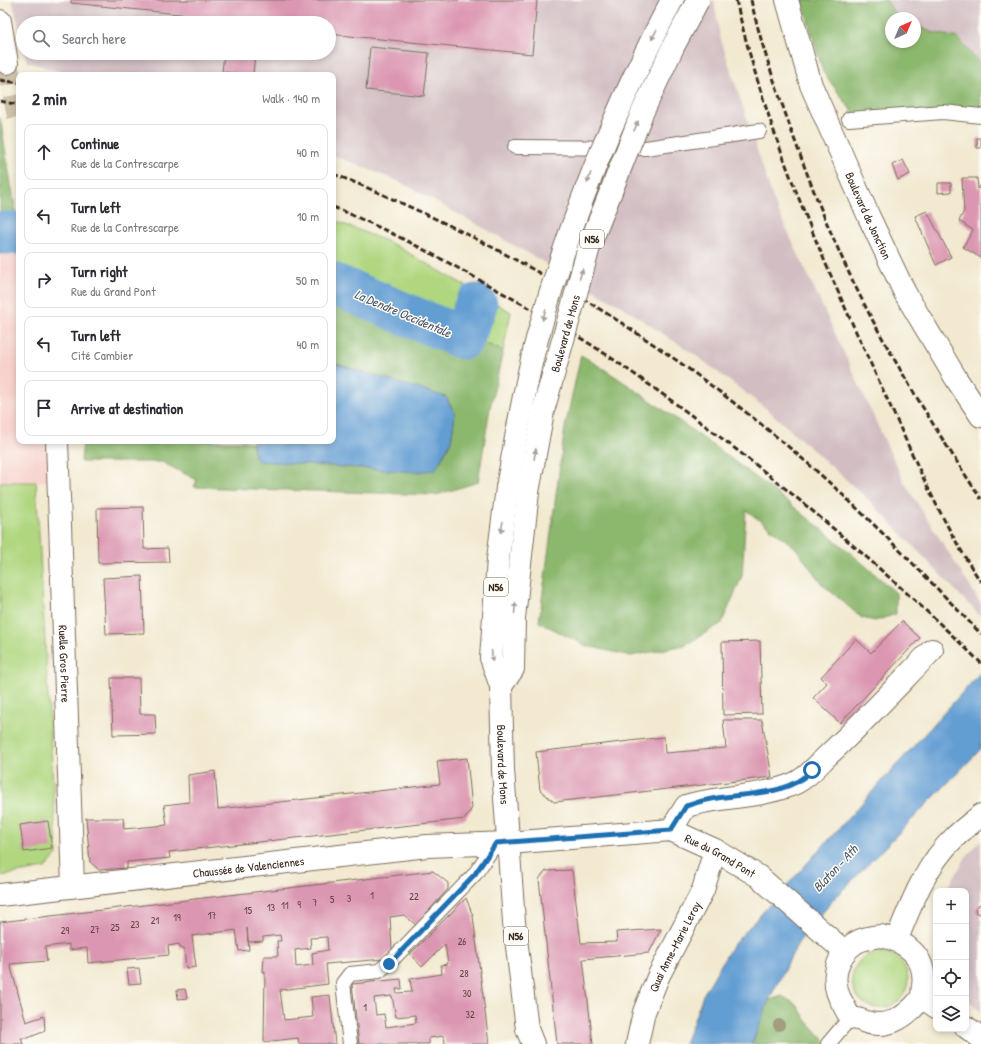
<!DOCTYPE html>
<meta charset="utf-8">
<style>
body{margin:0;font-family:"Patrick Hand",sans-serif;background:#f7f7f7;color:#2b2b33}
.controls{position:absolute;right:12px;bottom:12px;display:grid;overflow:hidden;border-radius:8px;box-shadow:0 2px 6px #0003}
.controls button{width:36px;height:36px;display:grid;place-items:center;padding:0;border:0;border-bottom:1px solid #e1e1e2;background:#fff;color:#2b2b33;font:20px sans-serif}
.compass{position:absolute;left:885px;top:12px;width:36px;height:36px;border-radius:50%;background:#fff;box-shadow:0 2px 6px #0003;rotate:44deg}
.stop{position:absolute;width:12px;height:12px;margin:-9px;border:3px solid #1f6fb2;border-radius:50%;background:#fff}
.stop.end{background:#1f6fb2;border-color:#fff;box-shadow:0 1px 4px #0008}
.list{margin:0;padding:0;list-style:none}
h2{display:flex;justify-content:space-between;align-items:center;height:52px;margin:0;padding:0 16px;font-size:17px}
h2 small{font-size:13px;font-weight:400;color:#7c7c81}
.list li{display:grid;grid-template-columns:26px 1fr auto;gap:12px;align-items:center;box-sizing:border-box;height:56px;margin:0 8px 8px;padding:0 8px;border:1px solid #e1e1e2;border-radius:8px}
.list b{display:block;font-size:15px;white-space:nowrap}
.list p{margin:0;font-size:13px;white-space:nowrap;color:#7c7c81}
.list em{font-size:13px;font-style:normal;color:#7c7c81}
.icon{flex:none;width:22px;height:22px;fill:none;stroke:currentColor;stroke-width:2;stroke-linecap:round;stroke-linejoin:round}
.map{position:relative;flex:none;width:981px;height:1044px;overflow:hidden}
.search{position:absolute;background:#fff;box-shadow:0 2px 6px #0003;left:16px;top:16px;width:320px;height:44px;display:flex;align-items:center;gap:10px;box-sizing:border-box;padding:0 14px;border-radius:22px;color:#7c7c81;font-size:15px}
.panel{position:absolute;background:#fff;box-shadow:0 2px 6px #0003;left:16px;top:72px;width:320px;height:372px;border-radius:8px}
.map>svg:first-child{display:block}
.built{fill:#f7d0cb}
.industrial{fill:#d2bec2}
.green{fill:#b0d780;stroke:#76804f}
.forest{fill:#8cb86e;stroke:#647146}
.water{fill:#649ed3;stroke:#506478}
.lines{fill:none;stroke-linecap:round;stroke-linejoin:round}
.river{stroke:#649ed3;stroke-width:43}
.building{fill:#db96b1;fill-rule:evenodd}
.minor-tunnel{stroke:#cdc3ac;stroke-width:22;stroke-dasharray:22 11;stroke-linecap:butt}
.service-casing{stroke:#7b6d5c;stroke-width:16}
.minor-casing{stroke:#7b6d5c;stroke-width:24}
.tertiary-casing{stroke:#7b6d5c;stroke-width:24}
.secondary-casing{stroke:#7b6d5c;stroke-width:24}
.primary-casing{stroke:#7b6d5c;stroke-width:24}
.service{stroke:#fff;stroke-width:14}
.minor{stroke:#fff;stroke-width:22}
.tertiary{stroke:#fff;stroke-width:22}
.secondary{stroke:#fff;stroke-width:22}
.primary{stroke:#fff;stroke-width:22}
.rail{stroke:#3b2a1e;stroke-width:3;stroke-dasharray:6 3;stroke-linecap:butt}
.primary-bridge-casing{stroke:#7b6d5c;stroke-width:24;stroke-linecap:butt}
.primary-bridge{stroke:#fff;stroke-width:22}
.tree{fill:#a19d7e}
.oneway{fill:#a79f9a}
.route{stroke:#1f6fb2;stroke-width:5}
.labels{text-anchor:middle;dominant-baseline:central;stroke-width:3;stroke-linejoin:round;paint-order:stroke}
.number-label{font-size:10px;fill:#634543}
.shield{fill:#fdfcf7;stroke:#75695f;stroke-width:1}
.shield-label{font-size:11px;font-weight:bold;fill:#3b2a1e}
.street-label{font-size:12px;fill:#3b2a1e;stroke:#fdfcf7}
.water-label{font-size:13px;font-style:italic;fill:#4b5866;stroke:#fdfcf7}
</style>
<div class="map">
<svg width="981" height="1044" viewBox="0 0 981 1044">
<rect width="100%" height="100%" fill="#fdfcf7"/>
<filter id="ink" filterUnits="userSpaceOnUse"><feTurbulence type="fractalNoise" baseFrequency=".025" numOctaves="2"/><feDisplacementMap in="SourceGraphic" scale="8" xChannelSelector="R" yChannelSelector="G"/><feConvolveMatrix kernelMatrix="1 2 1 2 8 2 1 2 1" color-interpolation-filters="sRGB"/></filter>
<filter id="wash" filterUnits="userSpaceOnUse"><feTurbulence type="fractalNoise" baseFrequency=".012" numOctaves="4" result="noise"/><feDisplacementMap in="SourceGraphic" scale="16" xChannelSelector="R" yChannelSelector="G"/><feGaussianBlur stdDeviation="0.9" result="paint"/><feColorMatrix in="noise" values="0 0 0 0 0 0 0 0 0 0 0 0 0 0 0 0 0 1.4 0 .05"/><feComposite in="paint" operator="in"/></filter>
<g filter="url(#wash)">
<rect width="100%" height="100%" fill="#f2e9d0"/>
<path class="built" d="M 0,233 L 19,233 L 19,441 L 57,441 L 59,481 L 0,482 Z"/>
<path class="industrial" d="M 12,0 L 714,0 L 720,37 L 774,202 L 904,482 L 981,604 L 981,617 L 870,501 L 769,411 L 698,357 L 621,306 L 480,226 L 400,182 L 333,155 L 333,75 L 72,75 L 27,62 L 25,53 L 329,53 L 329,23 L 23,23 L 23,44 Z
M 886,0 L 981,0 L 981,62 L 958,38 L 931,32 L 915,25 L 915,18 L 898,18 Z
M 981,840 L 981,1012 L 966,998 L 966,891 L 946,891 L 966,857 Z"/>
<path class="green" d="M 333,220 L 391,243 L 511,312 L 503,351 L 333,277 Z
M 0,482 L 36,482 L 57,855 L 45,868 L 0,876 Z
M852 980a28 28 0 1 1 56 0a28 28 0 1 1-56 0Z"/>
<path class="forest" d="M 802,0 L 886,0 L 898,18 L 891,18 L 891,42 L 915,42 L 915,25 L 931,32 L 958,38 L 980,63 L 981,116 L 857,118 L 823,72 Z
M 0,118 L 19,231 L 19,233 L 0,233 Z
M 333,277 L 503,351 L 490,408 L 478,482 L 436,495 L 194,487 L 197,480 L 162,462 L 81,462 L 83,441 L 246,441 L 253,443 L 254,457 L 441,461 L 451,441 L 455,415 L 446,398 L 333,363 Z
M 581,355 C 618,377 654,403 689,428 C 761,480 831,534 896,593 L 896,614 L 875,621 L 862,618 L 822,584 L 795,547 L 746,510 L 742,576 L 722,623 L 685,645 L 631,656 L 587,646 L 539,622 L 565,427 Z
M 782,996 L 797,1005 L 807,1021 L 828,1044 L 752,1044 L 769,1000 Z"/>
<path class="water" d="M 333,363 L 446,397 L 455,414 L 451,441 L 435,470 L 415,472 L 258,461 L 254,457 L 253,441 L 333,441 Z
M 981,672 L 981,749 L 833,900 L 798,943 L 769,1000 L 752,1044 L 685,1044 L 703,995 L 732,946 Z"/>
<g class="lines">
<path class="river" d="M 0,233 L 19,233
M 333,284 L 463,338 L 476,305"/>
</g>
<g id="blocks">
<path class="building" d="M 71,0 L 537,0 L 532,54 L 329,34 L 329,23 L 227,23 L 228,19 L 71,3 Z
M 159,17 L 165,18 L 169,23 L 152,23 Z
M 183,19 L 189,23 L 173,23 L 176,20 Z
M 370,47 L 429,53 L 424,96 L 366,90 Z
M 224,53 L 255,53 L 253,75 L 222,72 Z
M 977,138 L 981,138 L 981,148 L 977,148 Z
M 903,160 L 910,174 L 898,180 L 892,165 Z
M 962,178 L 977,178 L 978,189 L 981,185 L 981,258 L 963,247 L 973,230 L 959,221 L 964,211 Z
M 938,183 L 951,183 L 951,192 L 938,193 Z
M 927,211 L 951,257 L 936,265 L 915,216 Z
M 143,507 L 144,549 L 168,548 L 169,562 L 98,563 L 97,508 Z
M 142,576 L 144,633 L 106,634 L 103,578 Z
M 902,621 L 920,638 L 840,723 L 813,698 L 827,683 L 821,677 L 856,639 L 871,653 Z
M 760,641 L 762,714 L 723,715 L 722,642 Z
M 111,678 L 139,678 L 140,714 L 155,714 L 156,734 L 113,735 Z
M 723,720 L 762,720 L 772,777 L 554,802 L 540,790 L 536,752 L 664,737 L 665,753 L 726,748 Z
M 467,758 L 472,808 L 465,819 L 169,852 L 170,858 L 127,862 L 127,868 L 99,870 L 90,862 L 86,818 L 123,818 L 124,829 L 167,825 L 164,805 L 189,802 L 188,775 L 215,771 L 218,809 L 440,784 L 437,761 Z
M 48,821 L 52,848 L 24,852 L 20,825 Z
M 572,870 L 581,943 L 617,942 L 616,932 L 661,929 L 649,953 L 583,959 L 593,1044 L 557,1044 L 539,879 L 546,871 Z
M 433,871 L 448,883 L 448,889 L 416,925 L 404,915 L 390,917 L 392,949 L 384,959 L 326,964 L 328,984 L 280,990 L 284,1020 L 313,1017 L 311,997 L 330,995 L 335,1044 L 299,1044 L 298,1038 L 264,1042 L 265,971 L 263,972 L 264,956 L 278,956 L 277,941 L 281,941 L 280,935 L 263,937 L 263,941 L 248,942 L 247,928 L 249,950 L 239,951 L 236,930 L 192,936 L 196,967 L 186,968 L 184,948 L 180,948 L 179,944 L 168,946 L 169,955 L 88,963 L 87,948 L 69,950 L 69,944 L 45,947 L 47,961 L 10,964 L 26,1022 L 44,1016 L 45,1031 L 28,1038 L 21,1038 L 23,1044 L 0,1044 L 0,922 ZM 327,937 L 328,950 L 312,953 L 313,965 L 296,967 L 295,950 L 311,948 L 310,938 Z
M 466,898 L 473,916 L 489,1044 L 445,1044 L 444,1036 L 429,1038 L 429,1044 L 359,1044 L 352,984 L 401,979 L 402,989 L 396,989 L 397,993 L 412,992 L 410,979 L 442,974 L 441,965 L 448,964 L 445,944 L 422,967 L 410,954 ZM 392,996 L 396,1017 L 415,1015 L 416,1023 L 386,1027 L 384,1014 L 376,1015 L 374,998 Z
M 981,903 L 981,914 L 980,914 L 976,913 L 975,909 Z
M 139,968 L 141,983 L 129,984 L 127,969 Z
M 185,989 L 187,998 L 178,999 L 177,990 Z"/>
</g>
</g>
<g filter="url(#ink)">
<use href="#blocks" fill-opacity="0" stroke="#7b6d5c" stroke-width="1"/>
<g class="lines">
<path class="minor-tunnel" d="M 7,63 L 19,121"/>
<g class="service-casing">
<path id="service" d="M 849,119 L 943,112 L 981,116
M 515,147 L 646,148 L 759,131
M 350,1044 L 343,983 L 350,974 L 379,971 L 389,963 L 475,874 L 496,843
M 828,1044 L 851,1017"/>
</g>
<g class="minor-casing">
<g id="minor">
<path id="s1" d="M 787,0 L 811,85 L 869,217 L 905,293 L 957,380 L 981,416"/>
<path d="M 0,21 L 7,63"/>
<path id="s2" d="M 57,441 L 73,886"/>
<path d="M 671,830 L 686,806 C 719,796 756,798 788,786 C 804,781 815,768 826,757 C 863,723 897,686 932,650"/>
<path d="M 922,997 L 936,1007"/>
<path d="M 966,1027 L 981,1038"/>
<path id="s3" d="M 637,1044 L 644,1012 L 658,977 L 703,890 L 715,850"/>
</g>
</g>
<g class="tertiary-casing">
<g id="tertiary">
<path id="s4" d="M 508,843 L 671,830 L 715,850 L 758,876 L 845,952"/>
<path d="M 881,936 C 906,941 927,957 923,986 C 922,991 923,996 920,1000 C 905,1018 887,1030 863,1021 C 860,1019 853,1019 851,1017 C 848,1015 845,1008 843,1004 C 830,984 834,957 855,943 C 863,938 872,937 881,936 Z"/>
<path d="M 897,939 C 911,904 926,864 955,837 C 963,829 972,823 981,815"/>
</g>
</g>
<g class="secondary-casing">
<g id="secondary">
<path id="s5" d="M 0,895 L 427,846 L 508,843"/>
</g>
</g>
<g class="primary-casing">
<g id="primary">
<path id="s6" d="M 507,488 L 498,559 L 491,658 L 501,686 L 503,770 L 514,922 L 527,1029 L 533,1044"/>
<path d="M 501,686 L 513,669 L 514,618 L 528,492"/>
</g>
</g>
<use href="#service" class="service"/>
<use href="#minor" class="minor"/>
<use href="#tertiary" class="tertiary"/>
<use href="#secondary" class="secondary"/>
<use href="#primary" class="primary"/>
<path class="rail" d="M 736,0 C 767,136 824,264 883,390 C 913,455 941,523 981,582
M 751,0 C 760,41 774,81 788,121 C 812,190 839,257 873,321 C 906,382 943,441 981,499
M 0,80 L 19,83
M 0,101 L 19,105
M 333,174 C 363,185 392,199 421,212 C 563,278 694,364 812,467 C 871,519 926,577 981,634
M 333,207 C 385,228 441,258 490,286 C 537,312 584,338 627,369 C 753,457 871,556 981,663"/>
<g class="primary-bridge-casing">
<g id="primary-bridge">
<path d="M 507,488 C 516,438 524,388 537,339 C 569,221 615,109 672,0"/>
<path id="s7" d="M 528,492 L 543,411 L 589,247 L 642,113 L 674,45 L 698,0"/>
</g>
</g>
<use href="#primary-bridge" class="primary-bridge"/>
</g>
<circle class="tree" cx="779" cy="1025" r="6"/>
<defs><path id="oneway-solid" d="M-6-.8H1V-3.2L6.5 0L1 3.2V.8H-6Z"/></defs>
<g class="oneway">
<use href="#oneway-solid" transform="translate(654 35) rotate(117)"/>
<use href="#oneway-solid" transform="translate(636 126) rotate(-67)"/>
<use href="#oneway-solid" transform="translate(589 178) rotate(109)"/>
<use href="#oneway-solid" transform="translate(581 274) rotate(-74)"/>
<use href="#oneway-solid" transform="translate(544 315) rotate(107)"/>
<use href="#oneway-solid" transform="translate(535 454) rotate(-80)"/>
<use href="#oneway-solid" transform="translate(502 527) rotate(98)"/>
<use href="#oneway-solid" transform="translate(515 608) rotate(-85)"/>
<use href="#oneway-solid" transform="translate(492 656) rotate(86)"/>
</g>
</g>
<g class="lines" filter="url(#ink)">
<path class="route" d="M 389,964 L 475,874 L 496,843 L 671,830 L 686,806 C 693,804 700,801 707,800 C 742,792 786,798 812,770"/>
</g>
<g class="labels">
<g class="number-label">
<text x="372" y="895">1</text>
<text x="414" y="896">22</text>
<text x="349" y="898">3</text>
<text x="332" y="899">5</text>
<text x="315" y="902">7</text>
<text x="299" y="904">9</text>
<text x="285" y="905">11</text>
<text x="271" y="907">13</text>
<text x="248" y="910">15</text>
<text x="212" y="915">17</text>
<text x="177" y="917">19</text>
<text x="155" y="920">21</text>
<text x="135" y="924">23</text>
<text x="115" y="927">25</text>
<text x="95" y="929">27</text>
<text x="65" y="930">29</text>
<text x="462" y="941">26</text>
<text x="464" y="973">28</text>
<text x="467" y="993">30</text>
<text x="365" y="1007">1</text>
<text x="470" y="1014">32</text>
</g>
<g class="shield">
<rect x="580" y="230" width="24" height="18" rx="3"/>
<rect x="484" y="578" width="24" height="18" rx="3"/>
<rect x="504" y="927" width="24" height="18" rx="3"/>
</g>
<g class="shield-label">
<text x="592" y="239">N56</text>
<text x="496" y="587">N56</text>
<text x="516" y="936">N56</text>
</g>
<g class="street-label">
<text stroke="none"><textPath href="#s1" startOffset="231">Boulevard de Jonction</textPath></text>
<text stroke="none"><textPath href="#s7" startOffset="163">Boulevard de Mons</textPath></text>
<text stroke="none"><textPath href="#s2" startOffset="223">Ruelle Gros Pierre</textPath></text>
<text stroke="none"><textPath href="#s6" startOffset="279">Boulevard de Mons</textPath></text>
<text stroke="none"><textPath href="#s4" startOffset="219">Rue du Grand Pont</textPath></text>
<text stroke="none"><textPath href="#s5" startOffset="250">Chaussée de Valenciennes</textPath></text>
<text stroke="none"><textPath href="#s3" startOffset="105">Quai Anne-Marie Leroy</textPath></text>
</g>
<g class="water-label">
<text transform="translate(403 313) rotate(23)">La Dendre Occidentale</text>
<text transform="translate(835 868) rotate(-47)">Blaton - Ath</text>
</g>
</g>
</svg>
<div class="controls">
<button>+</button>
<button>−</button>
<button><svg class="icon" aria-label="locate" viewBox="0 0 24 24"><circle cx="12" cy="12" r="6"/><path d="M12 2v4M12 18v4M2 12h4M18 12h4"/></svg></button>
<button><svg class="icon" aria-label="layers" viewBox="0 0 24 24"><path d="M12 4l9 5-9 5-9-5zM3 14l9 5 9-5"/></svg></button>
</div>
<svg class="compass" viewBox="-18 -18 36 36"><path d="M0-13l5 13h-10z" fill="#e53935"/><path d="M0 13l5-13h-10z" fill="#7c7c81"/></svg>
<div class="stop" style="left:812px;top:770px"></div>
<div class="stop end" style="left:389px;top:964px"></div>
<div class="search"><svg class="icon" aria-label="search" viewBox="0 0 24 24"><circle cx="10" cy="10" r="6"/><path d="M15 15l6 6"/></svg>Search here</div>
<section class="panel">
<h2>2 min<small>Walk · 140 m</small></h2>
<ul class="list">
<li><svg class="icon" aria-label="ahead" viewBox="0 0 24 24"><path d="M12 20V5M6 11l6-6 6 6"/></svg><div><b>Continue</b><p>Rue de la Contrescarpe</p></div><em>40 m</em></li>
<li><svg class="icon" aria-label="left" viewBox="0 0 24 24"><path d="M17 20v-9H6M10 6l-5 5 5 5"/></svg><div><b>Turn left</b><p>Rue de la Contrescarpe</p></div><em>10 m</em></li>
<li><svg class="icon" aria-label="right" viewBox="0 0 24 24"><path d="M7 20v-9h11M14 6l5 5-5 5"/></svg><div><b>Turn right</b><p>Rue du Grand Pont</p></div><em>50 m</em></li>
<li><svg class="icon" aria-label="left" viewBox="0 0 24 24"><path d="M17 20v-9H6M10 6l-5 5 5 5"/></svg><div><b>Turn left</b><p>Cité Cambier</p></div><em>40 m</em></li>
<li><svg class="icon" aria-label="arrive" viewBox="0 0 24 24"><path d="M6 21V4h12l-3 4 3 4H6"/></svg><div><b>Arrive at destination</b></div></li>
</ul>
</section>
</div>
